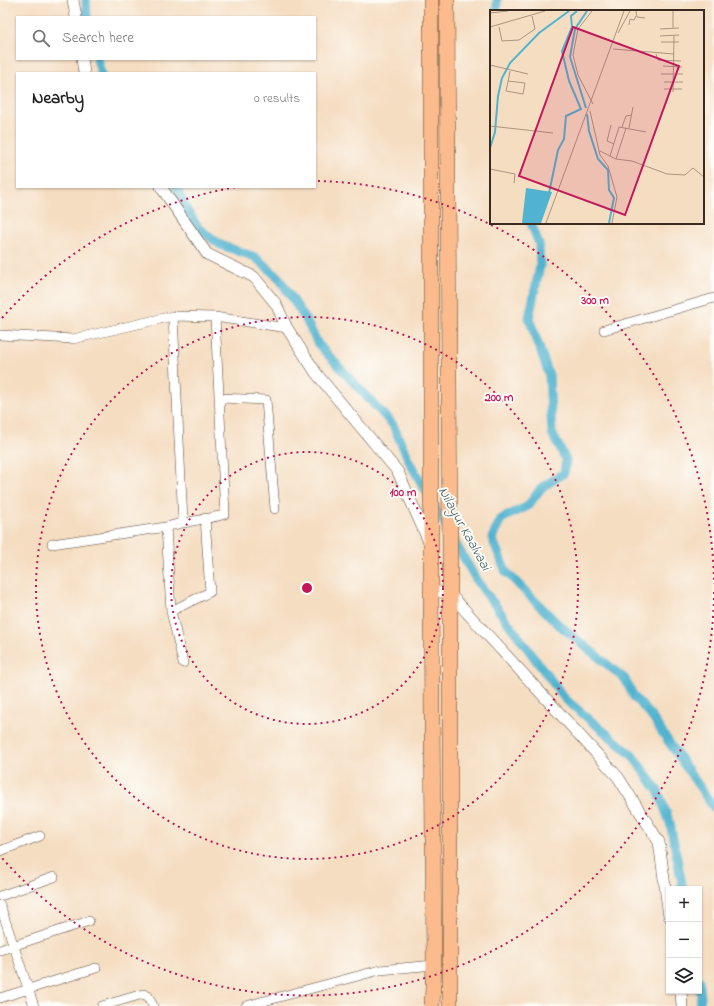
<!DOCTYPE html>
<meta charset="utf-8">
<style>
body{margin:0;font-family:"Indie Flower",sans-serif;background:#f2f2f2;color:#222}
.controls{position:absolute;right:12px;bottom:12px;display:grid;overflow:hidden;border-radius:0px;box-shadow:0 1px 3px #0004}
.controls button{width:36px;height:36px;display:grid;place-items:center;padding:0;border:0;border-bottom:1px solid #e0e0e0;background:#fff;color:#222;font:20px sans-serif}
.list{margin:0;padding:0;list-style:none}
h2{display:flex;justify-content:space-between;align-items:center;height:52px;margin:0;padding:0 16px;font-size:17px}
h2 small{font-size:13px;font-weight:400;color:#767676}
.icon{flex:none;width:22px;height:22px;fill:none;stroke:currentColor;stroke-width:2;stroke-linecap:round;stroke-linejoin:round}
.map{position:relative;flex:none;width:714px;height:1006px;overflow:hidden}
.search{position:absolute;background:#fff;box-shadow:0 1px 3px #0004;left:16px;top:16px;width:300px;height:44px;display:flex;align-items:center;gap:10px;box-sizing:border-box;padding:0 14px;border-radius:0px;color:#767676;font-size:15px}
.panel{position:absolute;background:#fff;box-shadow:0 1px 3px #0004;left:16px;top:72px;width:300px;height:116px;border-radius:0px}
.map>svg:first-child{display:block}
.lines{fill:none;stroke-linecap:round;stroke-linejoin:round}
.canal{stroke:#51b3cf;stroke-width:9}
.minor-casing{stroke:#574536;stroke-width:10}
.tertiary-casing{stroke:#574536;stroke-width:12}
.trunk-casing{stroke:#574536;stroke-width:16}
.minor{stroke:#fff;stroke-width:9}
.tertiary{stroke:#fff;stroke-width:11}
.trunk{stroke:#fbbb8d;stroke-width:15}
.ring{fill:none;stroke:#c2185b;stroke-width:2;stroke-dasharray:2 4}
.labels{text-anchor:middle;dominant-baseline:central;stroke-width:4;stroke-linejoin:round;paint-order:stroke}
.water-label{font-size:14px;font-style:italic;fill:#446165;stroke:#fdfcf7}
.inset-river{fill:none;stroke:#51b3cf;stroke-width:2}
.inset-road{fill:none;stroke:#ab9580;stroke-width:1}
.view{fill:#c2185b;fill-opacity:0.15;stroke:#c2185b;stroke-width:2}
.inset-edge{fill:none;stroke:#3b2a1e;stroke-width:2}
.centre{fill:#c2185b;stroke:#fdfcf7;stroke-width:2}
.ring-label{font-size:12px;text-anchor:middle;font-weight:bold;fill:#c2185b;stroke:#fdfcf7;stroke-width:4;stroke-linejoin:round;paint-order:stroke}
</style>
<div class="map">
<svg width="714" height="1006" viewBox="0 0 714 1006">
<rect width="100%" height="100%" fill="#fdfcf7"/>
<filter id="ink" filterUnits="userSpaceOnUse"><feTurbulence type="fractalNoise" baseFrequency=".025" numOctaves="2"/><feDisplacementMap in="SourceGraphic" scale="8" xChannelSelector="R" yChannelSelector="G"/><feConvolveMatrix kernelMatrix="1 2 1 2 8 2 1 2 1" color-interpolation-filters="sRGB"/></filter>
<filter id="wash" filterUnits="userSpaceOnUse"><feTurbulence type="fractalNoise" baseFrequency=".012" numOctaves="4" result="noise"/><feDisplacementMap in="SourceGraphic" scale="16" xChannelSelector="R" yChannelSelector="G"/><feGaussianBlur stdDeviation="0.9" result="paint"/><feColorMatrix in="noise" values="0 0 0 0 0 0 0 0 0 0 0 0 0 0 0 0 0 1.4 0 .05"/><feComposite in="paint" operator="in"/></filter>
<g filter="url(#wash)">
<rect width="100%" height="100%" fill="#f5ddc1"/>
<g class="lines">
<path class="canal" d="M 86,0 L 87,17
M 497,0 L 497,11
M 97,59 L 101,73
M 176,187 L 186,209 L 199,229 L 221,245 L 255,257 L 279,278 L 306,320 L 318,344 L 393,425 L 410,463 L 477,581 L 565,699 L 632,755 L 658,791 L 670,823 L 683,889
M 531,223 L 539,244 L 540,266 L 529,318 L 549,375 L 552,433 L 566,460 L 564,473 L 541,488 L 528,506 L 501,519 L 492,538 L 506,572 L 558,624 L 625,679 L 634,697 L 649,713 L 714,808
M 699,980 L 701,997 L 699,1006"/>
</g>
</g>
<g filter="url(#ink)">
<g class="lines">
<g class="minor-casing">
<path id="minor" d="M 173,316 L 183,522
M 604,330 L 714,298
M 0,335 L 73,339 L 173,316 L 215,317 L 287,328
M 220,398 L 266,400 L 275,509
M 166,527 L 171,611 L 183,663
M 52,544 L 166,527 C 177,523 221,517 225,514 L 215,317
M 171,611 L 210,592 L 205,518
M 0,851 L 40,836
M 0,896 L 54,877
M 0,905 L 34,1006
M 0,950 L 89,921
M 0,998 L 96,968
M 102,1006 L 143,994 L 148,996 L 153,1006
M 246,1006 L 380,970 L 434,965"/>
</g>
<g class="tertiary-casing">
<path id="tertiary" d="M 73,0 L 76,17
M 82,59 L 84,73
M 161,187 L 207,254 L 254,277 L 276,304 L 287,328 L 316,373 L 398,472 L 429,542
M 431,591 L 449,593 L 618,777 L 659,842 L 669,916
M 681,991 L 682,1006"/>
</g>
<g class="trunk-casing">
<path id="trunk" d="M 431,0 L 431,591 L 434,965 L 432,1006
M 447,0 L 450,564 L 450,1006"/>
</g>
<use href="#minor" class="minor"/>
<use href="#tertiary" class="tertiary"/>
<use href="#trunk" class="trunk"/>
</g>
</g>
<g class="ring">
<circle cx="307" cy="588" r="136"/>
<circle cx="307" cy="588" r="271"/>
<path d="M714 592A407 407 0 0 1 2 858M2 318A407 407 0 0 1 236 187M318 181A407 407 0 0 1 714 584"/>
</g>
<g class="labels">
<g class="water-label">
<text transform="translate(464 529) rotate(61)">Nilayur Kaalvaai</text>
</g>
</g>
<g transform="translate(490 10)">
<rect width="214" height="214" fill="#f5ddc1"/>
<path d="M 36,178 L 62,182 L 51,213 L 32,213 Z" fill="#51b3cf"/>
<path class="inset-river" d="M 96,98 L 80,47 L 85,19 L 97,1M 97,104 L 99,121 L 108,149 L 118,160 L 119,180 L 124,188 L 119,213M 0,138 L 5,122 L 8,86 L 12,68 L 20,53 L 49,23 L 79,1M 59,183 L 68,140 L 74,129 L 76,106 L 91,99 L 79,71 L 72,41 L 82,17 L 81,6 L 87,1"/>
<path class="inset-road" d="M 102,1 L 88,19 L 83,45 L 88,65 L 103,94M 146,1 L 147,7 L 155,8M 183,1 L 183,18M 0,3 L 18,1M 139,15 L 140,9 L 144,10 L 146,6M 0,17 L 55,1M 9,17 L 12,31 L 29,30 L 45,19 L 42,6M 170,19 L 189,18M 128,23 L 140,1M 170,26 L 189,25M 171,32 L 189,32M 123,39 L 184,44M 166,44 L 168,50 L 191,51M 0,55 L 38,64M 173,56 L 192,57M 171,64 L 193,64M 18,71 L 35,73 L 33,84 L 16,81 L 19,67 L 20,61M 174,72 L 193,72M 174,79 L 192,79M 183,82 L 184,26M 100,101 L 110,145 L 118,156 L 127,187 L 122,213M 121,115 L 117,131 L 124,134M 0,116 L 63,123M 132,117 L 136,106 L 142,105M 139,118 L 143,97M 110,141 L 126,149 L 142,151 L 177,164 L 195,165 L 203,158 L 214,167M 120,146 L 129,117 L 156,122M 126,149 L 136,118M 0,159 L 25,164 L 24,173M 56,213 L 134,1"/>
<path class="view" d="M 83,17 L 189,56 L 135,205 L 29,166 Z"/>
<rect width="214" height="214" class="inset-edge"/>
</g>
<circle cx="307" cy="588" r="6" class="centre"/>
<g class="ring-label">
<text x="595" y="304">300 m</text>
<text x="499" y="401">200 m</text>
<text x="403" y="496">100 m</text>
</g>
</svg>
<div class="controls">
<button>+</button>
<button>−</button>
<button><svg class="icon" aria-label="layers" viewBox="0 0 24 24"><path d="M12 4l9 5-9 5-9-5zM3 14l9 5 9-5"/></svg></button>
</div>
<div class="search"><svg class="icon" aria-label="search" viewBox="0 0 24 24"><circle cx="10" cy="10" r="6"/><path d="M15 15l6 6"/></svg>Search here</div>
<section class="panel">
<h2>Nearby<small>0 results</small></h2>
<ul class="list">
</ul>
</section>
</div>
